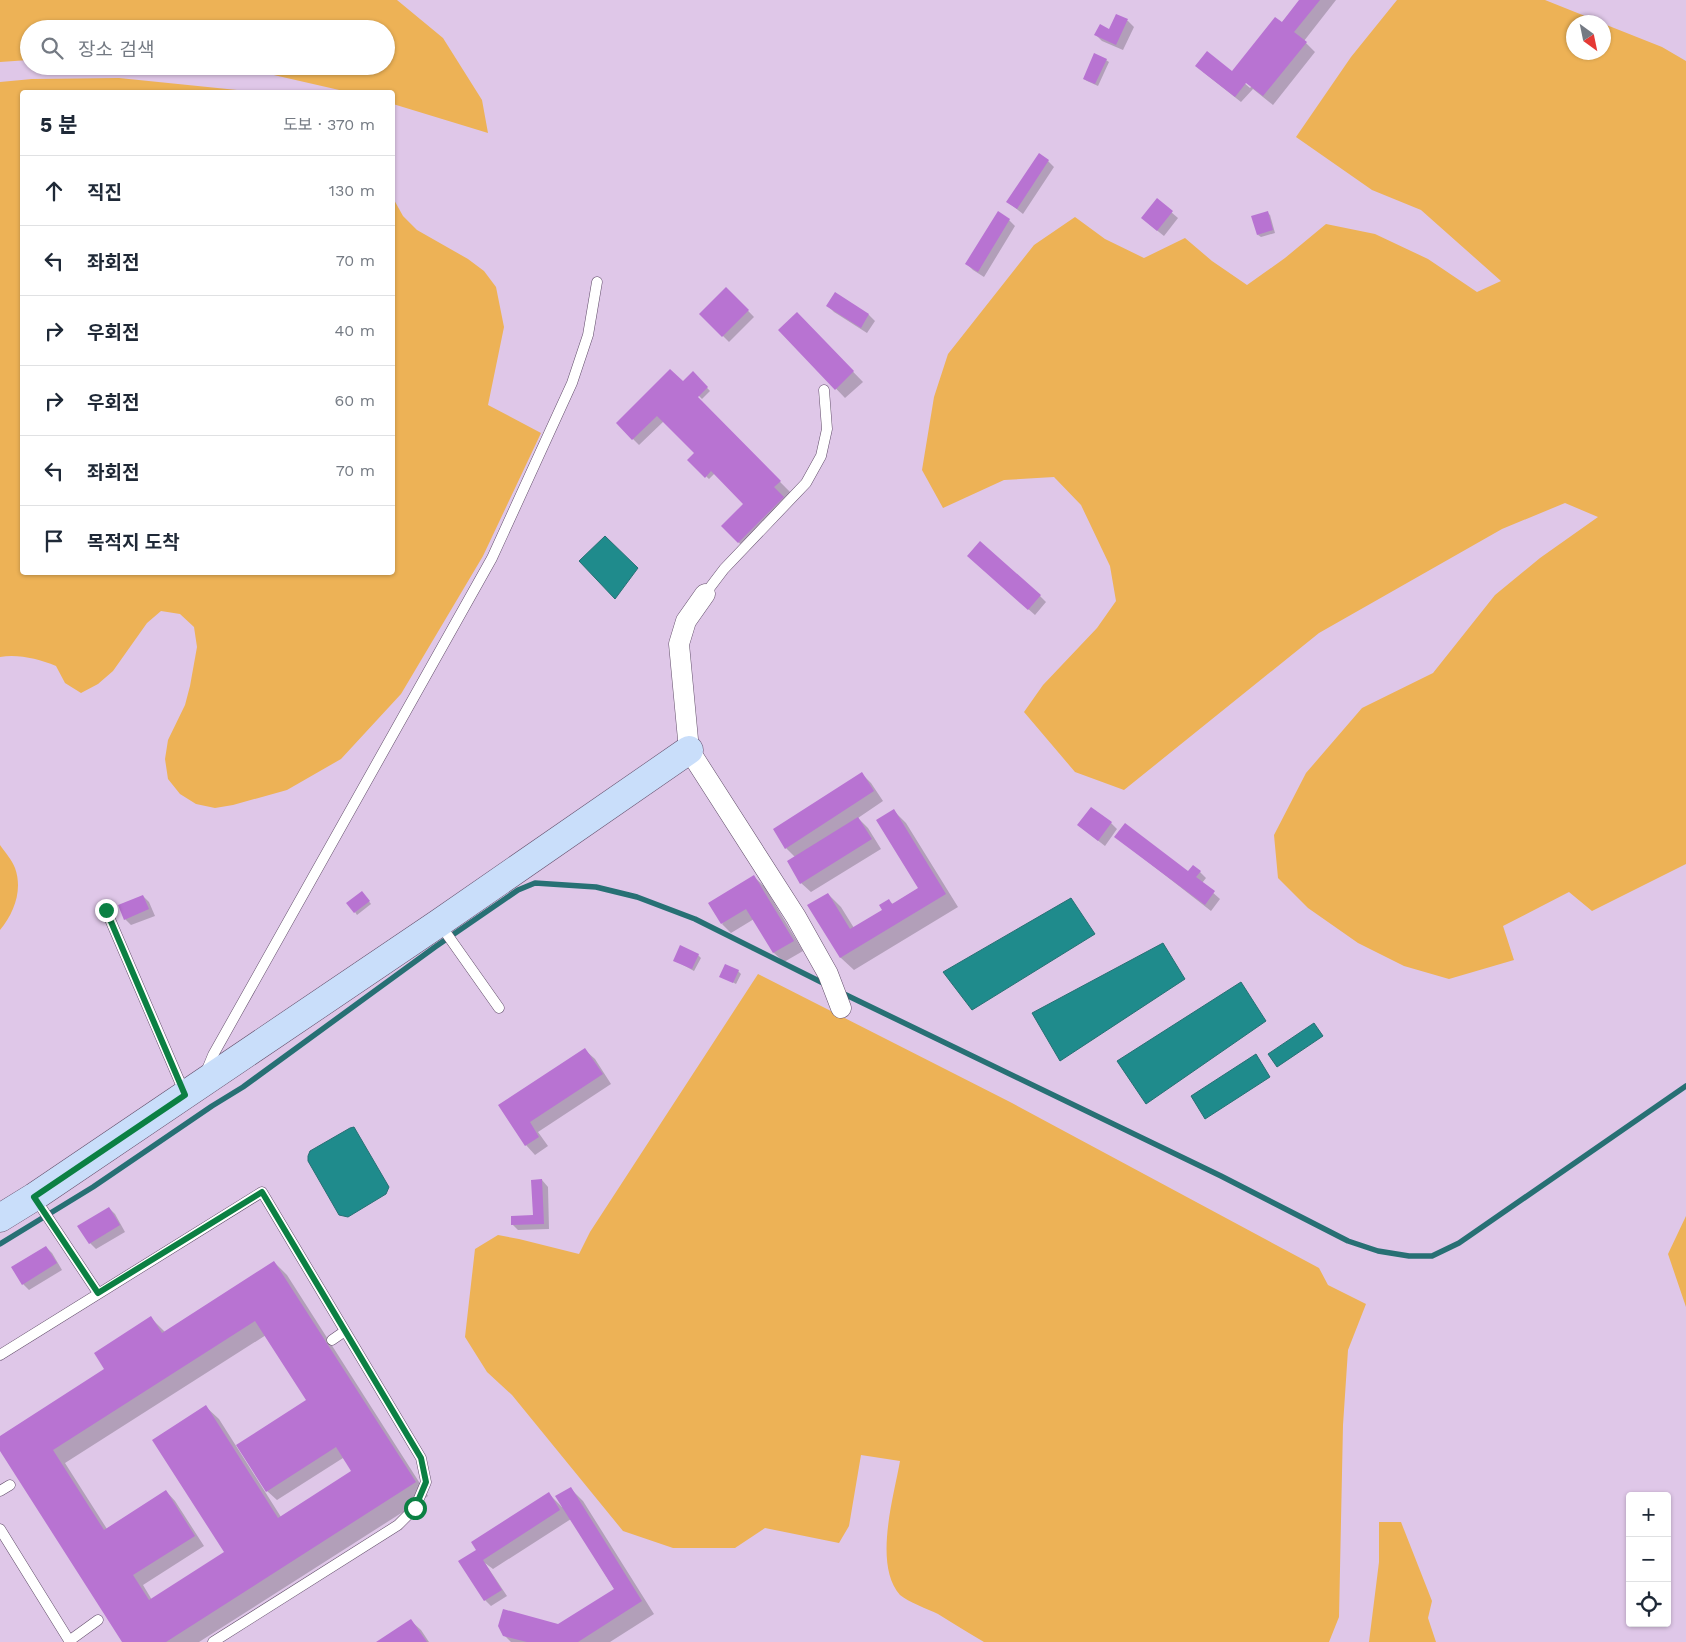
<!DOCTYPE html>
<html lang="ko">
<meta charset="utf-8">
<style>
body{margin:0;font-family:"Work Sans","Noto Sans KR",sans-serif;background:#f6f6f7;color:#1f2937}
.controls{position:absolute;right:15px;bottom:15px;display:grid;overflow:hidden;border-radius:5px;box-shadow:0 1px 4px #0004}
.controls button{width:45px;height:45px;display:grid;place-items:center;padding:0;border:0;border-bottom:1px solid #e0e1e3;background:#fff;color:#1f2937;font:25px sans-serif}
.compass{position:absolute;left:1566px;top:15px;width:45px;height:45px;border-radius:50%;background:#fff;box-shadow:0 1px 4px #0004;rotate:147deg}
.stop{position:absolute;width:15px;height:15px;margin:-11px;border:4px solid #0b8043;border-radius:50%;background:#fff}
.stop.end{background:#0b8043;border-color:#fff;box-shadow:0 1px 5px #0008}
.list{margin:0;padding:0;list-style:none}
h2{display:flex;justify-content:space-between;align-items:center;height:65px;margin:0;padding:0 20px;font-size:21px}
h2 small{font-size:16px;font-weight:400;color:#747a83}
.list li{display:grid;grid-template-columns:32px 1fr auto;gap:15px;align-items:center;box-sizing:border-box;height:70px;padding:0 20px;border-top:1px solid #e0e1e3}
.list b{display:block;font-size:19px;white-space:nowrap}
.list em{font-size:16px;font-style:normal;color:#747a83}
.icon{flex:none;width:28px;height:28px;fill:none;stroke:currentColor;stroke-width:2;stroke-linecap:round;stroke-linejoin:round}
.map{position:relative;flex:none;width:1686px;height:1642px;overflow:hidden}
.search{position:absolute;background:#fff;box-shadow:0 1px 4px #0004;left:20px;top:20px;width:375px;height:55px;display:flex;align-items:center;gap:12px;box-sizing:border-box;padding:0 18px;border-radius:28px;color:#747a83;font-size:19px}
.panel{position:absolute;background:#fff;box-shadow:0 1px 4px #0004;left:20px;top:90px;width:375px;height:485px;border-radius:5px}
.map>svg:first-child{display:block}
.green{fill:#edb256}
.water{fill:#1f8b8c;stroke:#277074}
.shadow{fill:#0003;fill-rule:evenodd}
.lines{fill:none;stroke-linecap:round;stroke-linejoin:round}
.stream{stroke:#277074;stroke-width:5.5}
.building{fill:#b873d2;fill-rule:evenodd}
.lane-casing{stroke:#624e6a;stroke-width:11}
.street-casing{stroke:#624e6a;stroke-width:21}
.secondary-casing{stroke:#624e6a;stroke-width:29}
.lane{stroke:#fff;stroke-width:10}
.street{stroke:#fff;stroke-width:20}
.secondary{stroke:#c9defa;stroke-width:28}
.route{stroke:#0b8043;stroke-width:6}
</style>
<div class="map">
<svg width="1686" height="1642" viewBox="0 0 1686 1642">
<rect width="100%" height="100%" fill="#dfc7e8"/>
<path class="green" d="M 0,0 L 397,0 L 443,38 L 482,100 L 488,133 L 393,104 L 392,92 L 348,92 L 234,66 L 386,66 L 386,29 L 29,29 L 29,60 L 0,62 Z
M 1397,0 L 1545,0 L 1600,22 L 1574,22 L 1574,52 L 1604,52 L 1604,24 L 1662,47 L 1686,61 L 1686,864 L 1592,911 L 1569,892 L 1503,926 L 1514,960 L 1449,979 L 1404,966 L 1358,943 L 1308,908 L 1278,878 L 1274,835 L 1306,773 L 1362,708 L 1433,673 L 1495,595 L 1540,558 L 1598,517 L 1565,503 L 1502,529 L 1319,633 L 1124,790 L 1075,772 L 1024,712 L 1043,685 L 1097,628 L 1116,601 L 1110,566 L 1081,505 L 1054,477 L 1004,480 L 943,508 L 922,470 L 934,397 L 948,354 L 1034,245 L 1075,217 L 1105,239 L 1144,258 L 1185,238 L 1212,261 L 1247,285 L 1285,258 L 1326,224 L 1375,234 L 1428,259 L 1477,292 L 1501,281 L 1421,210 L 1372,190 L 1296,137 L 1351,57 Z
M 119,78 L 237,90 L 248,92 L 22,92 L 22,572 L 392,572 L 393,198 L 403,216 L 417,230 L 468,259 L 484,271 L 496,287 L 504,327 L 488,405 L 541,433 L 483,556 L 401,694 L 341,759 L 287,790 L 233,805 L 215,808 L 196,804 L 180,794 L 168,779 L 165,759 L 168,740 L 185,705 L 190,686 L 197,647 L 194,627 L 180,614 L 161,611 L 147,623 L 113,671 L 98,684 L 81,693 L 65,683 L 56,666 C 38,659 19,654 0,657 L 0,82 L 32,79 Z
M 0,845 C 5,852 12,860 15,868 C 23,890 14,913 0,930 Z
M 758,974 L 1012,1103 L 1319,1268 L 1328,1285 L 1366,1304 L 1348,1350 L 1343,1425 L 1339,1617 L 1329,1642 L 984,1642 C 968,1633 953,1623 938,1614 C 928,1609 908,1602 900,1595 C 873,1565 894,1496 900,1461 L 861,1455 L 849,1526 L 839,1543 L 765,1528 L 735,1548 L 673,1548 L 623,1531 L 512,1395 L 487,1372 L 465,1337 L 475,1249 L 498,1235 L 519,1239 L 579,1254 L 590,1232 Z
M 1686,1216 L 1686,1307 L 1668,1254 Z
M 1379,1522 L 1401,1522 L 1432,1601 L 1428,1618 L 1436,1642 L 1369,1642 L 1379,1562 Z"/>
<path class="water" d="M 605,536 L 638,568 L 615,599 L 579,561 Z
M 1071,898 L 1095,934 L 972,1010 L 943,972 Z
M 1163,943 L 1185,979 L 1060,1061 L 1032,1013 Z
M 1241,982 L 1266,1021 L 1146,1104 L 1117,1061 Z
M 1314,1023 L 1323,1036 L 1277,1067 L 1268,1054 Z
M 1256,1054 L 1270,1077 L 1205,1119 L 1191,1096 Z
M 354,1127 L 389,1187 L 386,1194 L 348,1217 L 339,1215 L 308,1161 L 308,1156 L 310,1151 L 350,1128 Z"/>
<path class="shadow" d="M 1301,0 L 1336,0 L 1304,41 L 1315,52 L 1273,105 L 1253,89 L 1241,102 L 1203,72 L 1236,76 ZM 1242,78 L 1252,86 L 1250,88 L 1242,81 Z
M 1117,15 L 1128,21 L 1134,27 L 1123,50 L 1102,41 L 1096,35 L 1110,30 Z
M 1106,60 L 1109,62 L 1098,86 L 1087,81 L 1084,79 Z
M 1048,161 L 1054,167 L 1023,214 L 1008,202 Z
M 1157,200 L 1178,218 L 1164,236 L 1149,224 Z
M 1267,212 L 1270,215 L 1275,233 L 1261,237 L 1258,235 Z
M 1009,220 L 1015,226 L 984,277 L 973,270 L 967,264 Z
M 726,288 L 754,317 L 729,342 L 701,314 Z
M 828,306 L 869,315 L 875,321 L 867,333 L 834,312 Z
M 797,314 L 863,382 L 845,398 L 780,330 Z
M 670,371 L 792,494 L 744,548 L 723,526 L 745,504 L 715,473 L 709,479 L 689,460 L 695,453 L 664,421 L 639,445 L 617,423 Z
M 693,373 L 710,391 L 702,399 L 684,381 Z
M 975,562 L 1040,596 L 1046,602 L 1035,615 Z
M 862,774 L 871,783 L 883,801 L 858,818 L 868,828 L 881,849 L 811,892 L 801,883 L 795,857 L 786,848 Z
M 894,811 L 906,823 L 958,907 L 854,970 L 841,958 L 809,906 L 828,894 L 841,907 L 854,928 L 883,910 L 889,901 L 893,904 L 919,888 Z
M 1111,823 L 1117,829 L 1105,846 L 1078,825 Z
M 1116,837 L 1188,873 L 1200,872 L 1206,878 L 1202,883 L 1220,899 L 1211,911 Z
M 754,877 L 764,886 L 803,951 L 784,962 L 774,953 L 754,919 L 731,933 L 722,924 Z
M 143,896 L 149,902 L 155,916 L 131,925 L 125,919 Z
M 365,896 L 371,904 L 357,915 L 355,912 Z
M 698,955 L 701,958 L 694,971 L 674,960 Z
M 738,971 L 741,974 L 736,984 L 721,976 Z
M 585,1050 L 595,1059 L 611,1084 L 538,1132 L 548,1146 L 535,1155 L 526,1145 L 500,1106 Z
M 542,1180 L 548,1187 L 549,1229 L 518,1230 L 512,1224 L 534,1217 Z
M 109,1208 L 115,1214 L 125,1232 L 96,1249 L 90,1243 Z
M 46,1247 L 52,1253 L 62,1270 L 29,1290 L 23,1284 Z
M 274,1262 L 287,1275 L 428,1496 L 199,1642 L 123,1642 L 0,1449 L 0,1437 L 106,1369 L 151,1318 L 165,1332 ZM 266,1335 L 308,1400 L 267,1491 L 277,1500 L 343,1458 L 353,1471 L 281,1517 L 219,1419 L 206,1407 L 225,1553 L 152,1600 L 143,1585 L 204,1546 L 175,1501 L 166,1491 L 107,1529 L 65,1463 Z
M 570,1488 L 583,1501 L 654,1614 L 610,1642 L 511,1642 L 504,1635 L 558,1626 L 615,1590 L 571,1519 L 493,1569 L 485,1563 L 507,1596 L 491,1606 L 485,1600 L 460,1562 L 478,1550 L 549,1494 L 562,1507 Z
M 411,1621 L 421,1630 L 429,1642 L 379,1642 Z"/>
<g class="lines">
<path class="stream" d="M 840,992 L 1221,1176 L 1348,1241 L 1378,1251 L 1409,1256 L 1432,1256 L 1459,1243 L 1686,1086
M 0,1244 L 93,1187 L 212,1106 L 243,1087 L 435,947 L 518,890 L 535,883 L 596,887 L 637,897 L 695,919 L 825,984"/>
</g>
<path class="building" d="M 1299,0 L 1320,0 L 1294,32 L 1307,42 L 1263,96 L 1246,83 L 1235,97 L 1195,66 L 1207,51 L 1232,71 L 1275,17 L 1282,22 Z
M 1116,14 L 1128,19 L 1116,45 L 1094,35 L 1100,24 L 1109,29 Z
M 1094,53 L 1107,59 L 1095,84 L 1083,79 Z
M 1039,153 L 1049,160 L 1017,209 L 1006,202 Z
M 1157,198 L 1173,211 L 1157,231 L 1141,218 Z
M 998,211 L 1010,219 L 978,272 L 965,264 Z
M 1268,211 L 1273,230 L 1257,235 L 1251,216 Z
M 726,287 L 749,310 L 722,337 L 699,314 Z
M 835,292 L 869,314 L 861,328 L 826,306 Z
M 797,312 L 854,371 L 835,390 L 778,330 Z
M 670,369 L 683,381 L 693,371 L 708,387 L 698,397 L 781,481 L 774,487 L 784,497 L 738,543 L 721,526 L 743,504 L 711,471 L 705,478 L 687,460 L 694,453 L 657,416 L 632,440 L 616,423 Z
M 980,541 L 1041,595 L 1028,610 L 967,556 Z
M 862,772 L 874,791 L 785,849 L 773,829 Z
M 1091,807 L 1112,822 L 1098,841 L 1077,825 Z
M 894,809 L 946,894 L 840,958 L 807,905 L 828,893 L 850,929 L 882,910 L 879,905 L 889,899 L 892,904 L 918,888 L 876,820 Z
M 858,817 L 872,839 L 800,884 L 787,861 Z
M 1125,823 L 1188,871 L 1193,865 L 1201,871 L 1196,877 L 1215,891 L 1205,905 L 1114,837 Z
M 754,875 L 794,941 L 773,953 L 746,909 L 721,924 L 708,903 Z
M 362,891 L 370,901 L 354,913 L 346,903 Z
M 143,895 L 149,909 L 124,920 L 118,905 Z
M 680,945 L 699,954 L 692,969 L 673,961 Z
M 725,964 L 739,970 L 733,983 L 719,977 Z
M 585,1048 L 603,1074 L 530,1122 L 539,1137 L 525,1146 L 498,1105 Z
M 542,1179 L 544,1224 L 511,1225 L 511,1216 L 533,1215 L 531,1180 Z
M 109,1207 L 120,1225 L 89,1244 L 77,1226 Z
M 46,1246 L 57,1263 L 22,1285 L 11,1267 Z
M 274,1261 L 416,1482 L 166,1642 L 122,1642 L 0,1451 L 0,1436 L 104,1369 L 94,1353 L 151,1316 L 162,1333 ZM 255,1321 L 306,1400 L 236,1445 L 266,1492 L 336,1447 L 351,1471 L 278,1518 L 206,1405 L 152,1440 L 224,1552 L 149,1600 L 133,1575 L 195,1536 L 166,1490 L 104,1530 L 53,1450 Z
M 571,1487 L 642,1601 L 578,1642 L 527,1642 L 503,1636 L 498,1626 L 503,1609 L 558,1624 L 614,1589 L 555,1496 Z
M 549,1492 L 560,1510 L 483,1560 L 502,1590 L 484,1601 L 458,1561 L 476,1550 L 471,1542 Z
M 411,1619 L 427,1642 L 376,1642 Z"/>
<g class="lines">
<g class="lane-casing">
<path id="lane" d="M 705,594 L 724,569 L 806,483 L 821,456 L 827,429 L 824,390
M 106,910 L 185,1094
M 439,923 L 499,1008
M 206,1072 L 213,1055 L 492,558 L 572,383 L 588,335 L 597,282
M 35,1198 L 98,1293
M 332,1340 L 345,1331
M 0,1355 L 262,1192 L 421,1458 L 426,1482 L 415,1508 L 398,1525 L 213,1642
M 0,1491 L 10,1485
M 0,1529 L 70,1642
M 69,1641 L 98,1620"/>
</g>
<g class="street-casing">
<path id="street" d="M 705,594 L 686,621 L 679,644 L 689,750 L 796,917 L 828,974 L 841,1008"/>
</g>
<g class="secondary-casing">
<path id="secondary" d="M 0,1218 L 34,1197 L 439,923 L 689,750"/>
</g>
<use href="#lane" class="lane"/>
<use href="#street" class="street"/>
<use href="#secondary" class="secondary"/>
</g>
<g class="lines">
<path class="route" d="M 106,910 L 185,1095 L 34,1197 L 98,1293 L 262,1192 L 421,1458 L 426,1482 L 415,1508"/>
</g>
</svg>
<div class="controls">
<button>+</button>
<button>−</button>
<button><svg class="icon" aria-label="locate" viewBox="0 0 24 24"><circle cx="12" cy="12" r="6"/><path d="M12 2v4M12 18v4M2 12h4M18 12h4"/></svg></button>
</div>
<svg class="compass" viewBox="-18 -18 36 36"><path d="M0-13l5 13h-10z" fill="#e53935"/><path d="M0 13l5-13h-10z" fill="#747a83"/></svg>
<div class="stop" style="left:415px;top:1508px"></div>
<div class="stop end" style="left:106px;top:910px"></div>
<div class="search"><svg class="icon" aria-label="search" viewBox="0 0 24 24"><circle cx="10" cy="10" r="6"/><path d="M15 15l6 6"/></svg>장소 검색</div>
<section class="panel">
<h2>5 분<small>도보 · 370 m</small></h2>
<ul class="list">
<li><svg class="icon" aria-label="ahead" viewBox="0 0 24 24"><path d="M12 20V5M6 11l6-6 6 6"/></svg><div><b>직진</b></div><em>130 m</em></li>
<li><svg class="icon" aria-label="left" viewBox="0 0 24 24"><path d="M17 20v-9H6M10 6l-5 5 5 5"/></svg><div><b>좌회전</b></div><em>70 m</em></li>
<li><svg class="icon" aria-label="right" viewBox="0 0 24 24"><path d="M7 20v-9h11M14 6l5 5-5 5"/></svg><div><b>우회전</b></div><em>40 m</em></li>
<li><svg class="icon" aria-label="right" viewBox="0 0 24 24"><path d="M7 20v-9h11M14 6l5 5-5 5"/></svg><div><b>우회전</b></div><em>60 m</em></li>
<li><svg class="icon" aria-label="left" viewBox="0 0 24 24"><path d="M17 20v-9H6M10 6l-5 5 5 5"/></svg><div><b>좌회전</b></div><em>70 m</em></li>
<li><svg class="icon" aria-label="arrive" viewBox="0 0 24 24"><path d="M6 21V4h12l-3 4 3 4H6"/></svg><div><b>목적지 도착</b></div></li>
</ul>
</section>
</div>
